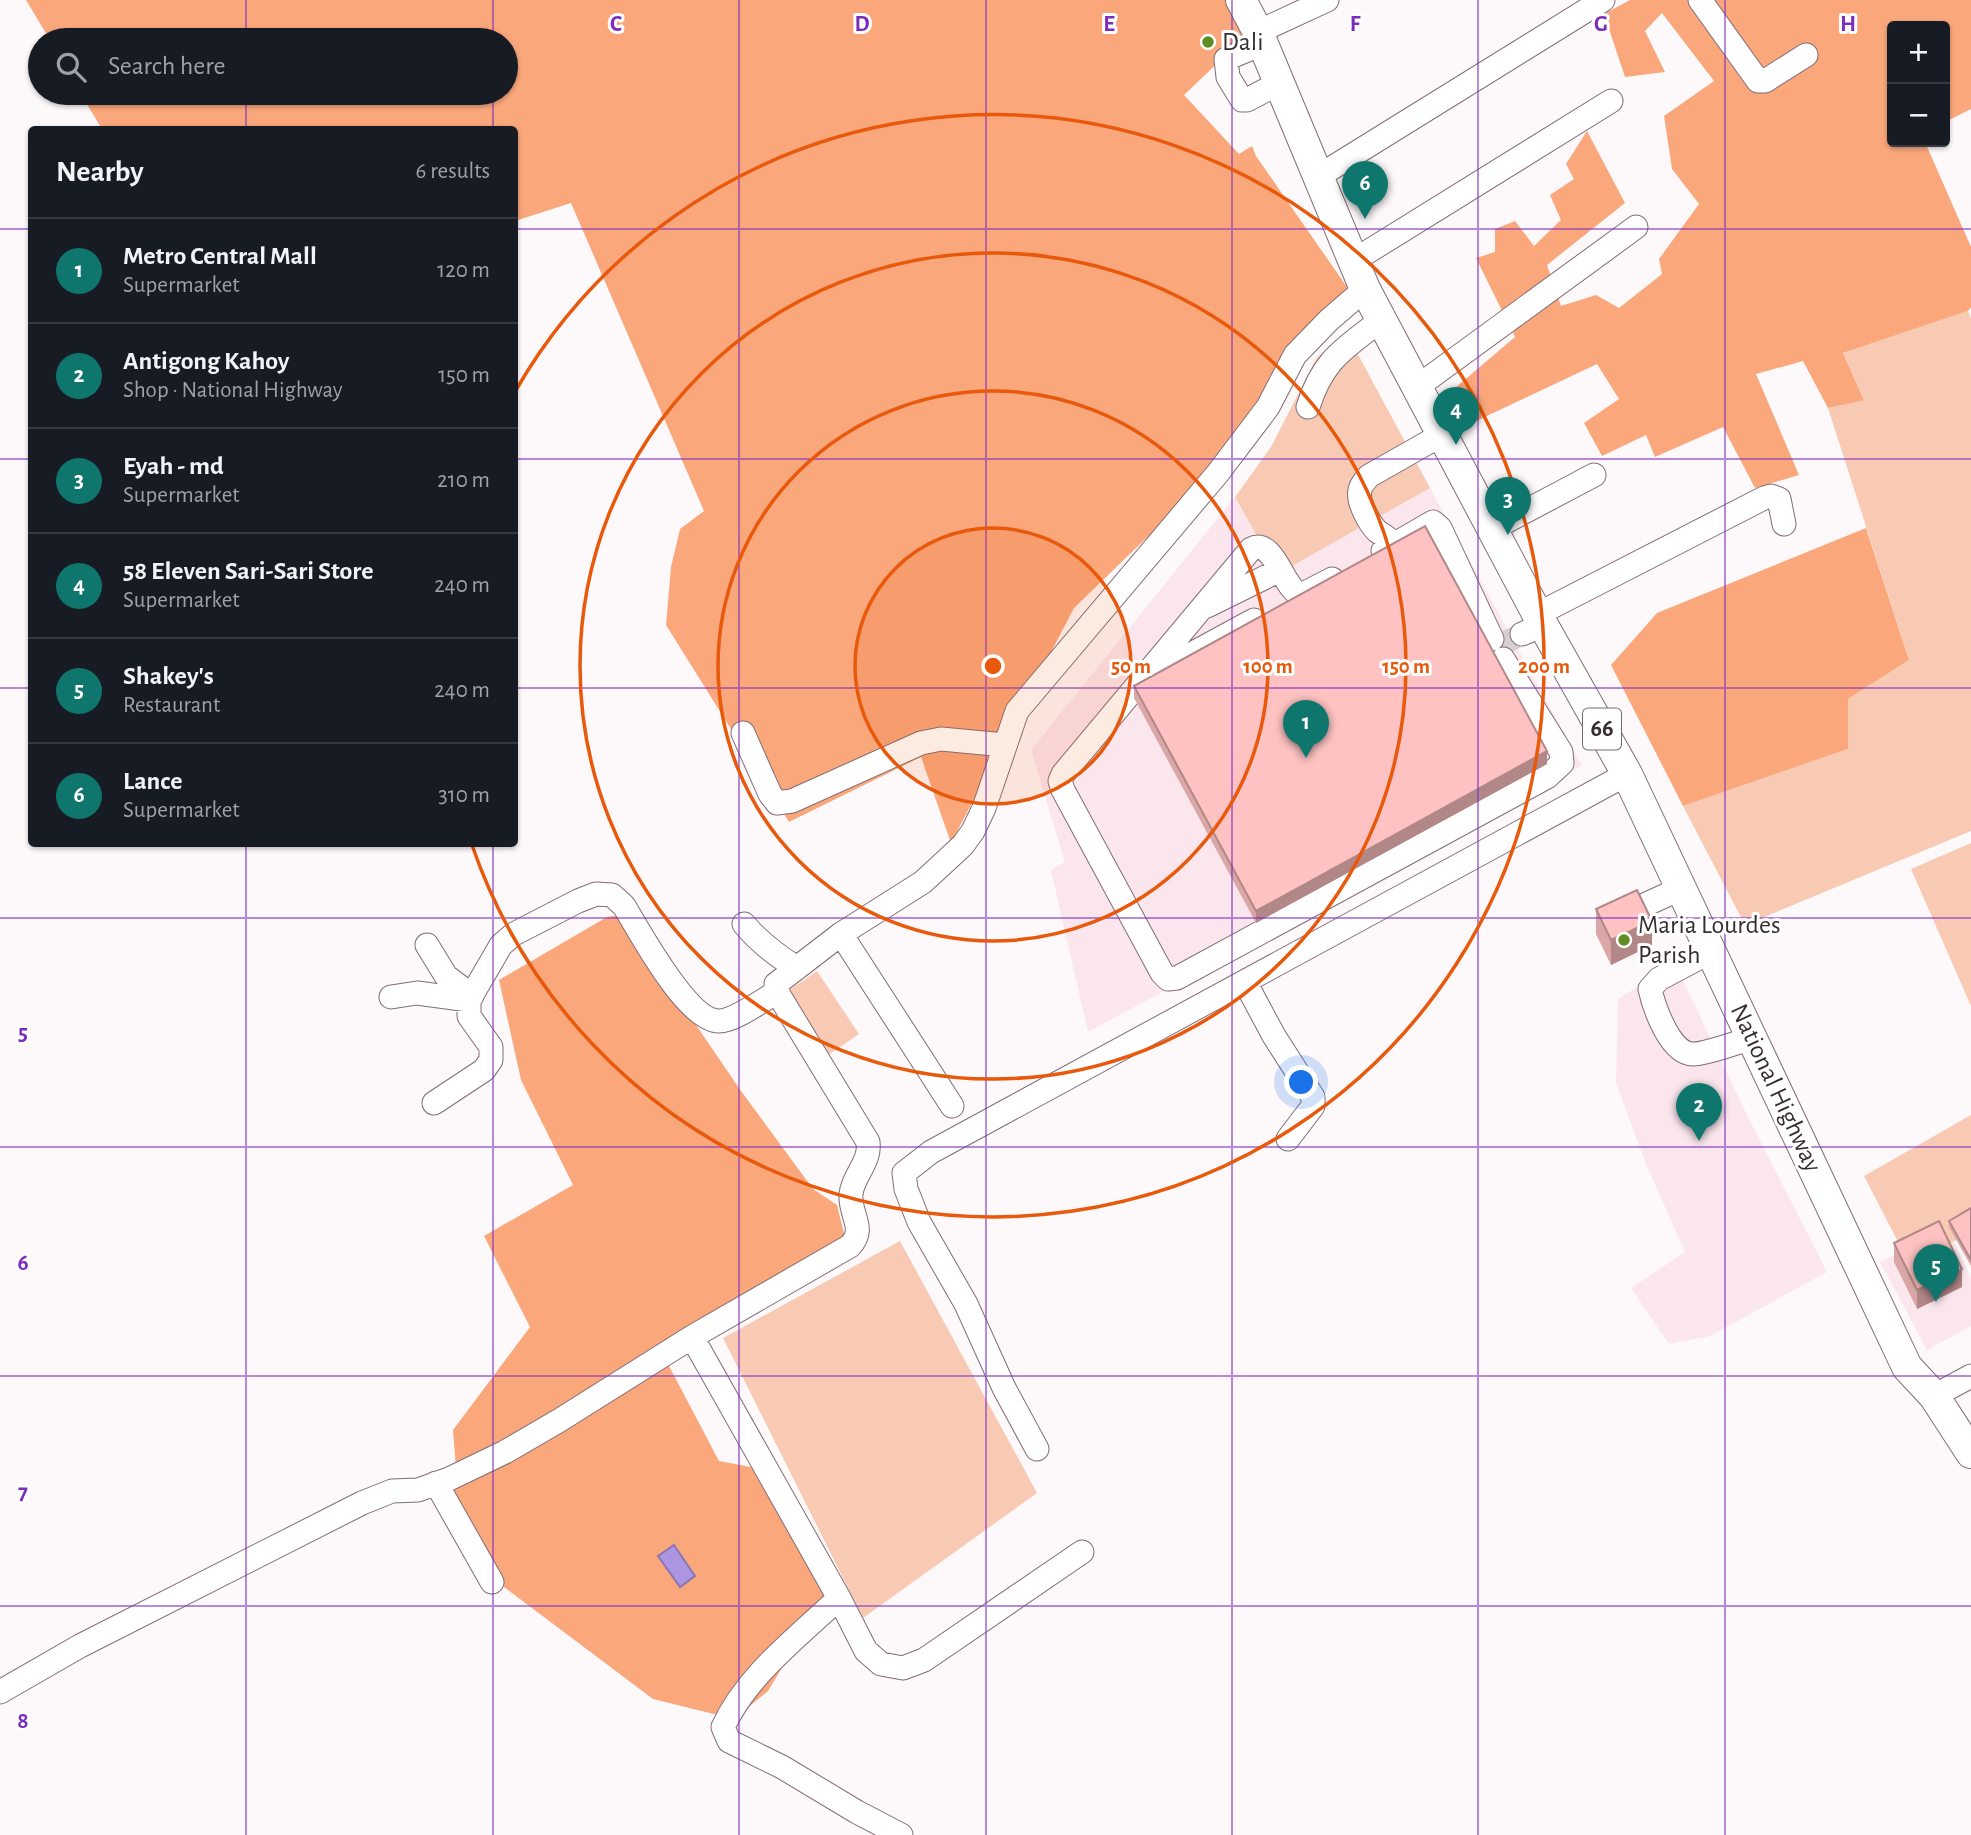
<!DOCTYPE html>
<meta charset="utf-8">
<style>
body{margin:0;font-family:"Alegreya Sans",sans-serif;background:#242831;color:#f1f3f6}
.controls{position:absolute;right:21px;top:21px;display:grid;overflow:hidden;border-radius:7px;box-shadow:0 2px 5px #0004}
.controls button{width:63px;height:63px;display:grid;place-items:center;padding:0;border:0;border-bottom:2px solid #363941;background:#171b24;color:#f1f3f6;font:35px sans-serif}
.you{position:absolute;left:1302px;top:1083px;width:24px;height:24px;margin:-18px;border:5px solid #fff;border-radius:50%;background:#1a73e8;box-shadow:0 0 0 10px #1a73e833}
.badge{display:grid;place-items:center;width:46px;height:46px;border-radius:50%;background:#0f766e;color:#fff;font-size:23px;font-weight:700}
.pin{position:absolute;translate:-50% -58px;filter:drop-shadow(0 2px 4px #0008)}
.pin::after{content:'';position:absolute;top:37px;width:24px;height:21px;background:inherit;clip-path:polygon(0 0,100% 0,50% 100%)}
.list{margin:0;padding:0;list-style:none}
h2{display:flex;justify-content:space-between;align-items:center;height:91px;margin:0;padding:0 28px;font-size:30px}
h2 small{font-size:23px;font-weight:400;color:#9ea1a6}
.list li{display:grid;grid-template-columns:46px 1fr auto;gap:21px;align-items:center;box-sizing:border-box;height:105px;padding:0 28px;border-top:2px solid #363941}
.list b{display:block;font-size:26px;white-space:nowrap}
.list p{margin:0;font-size:23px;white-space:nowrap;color:#9ea1a6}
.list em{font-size:23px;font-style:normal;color:#9ea1a6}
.icon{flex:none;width:38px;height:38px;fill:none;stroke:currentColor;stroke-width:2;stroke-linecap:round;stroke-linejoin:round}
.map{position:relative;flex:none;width:1971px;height:1835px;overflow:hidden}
.search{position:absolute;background:#171b24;box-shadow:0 2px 5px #0004;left:28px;top:28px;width:490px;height:77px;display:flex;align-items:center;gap:18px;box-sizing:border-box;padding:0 24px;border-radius:38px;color:#9ea1a6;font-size:26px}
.panel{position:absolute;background:#171b24;box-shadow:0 2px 5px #0004;left:28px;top:126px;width:490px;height:721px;border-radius:7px}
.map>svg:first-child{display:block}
.built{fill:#fbe6ee}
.green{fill:#f9cab3}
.forest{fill:#faa77c}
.water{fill:#ac96e4;stroke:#8977af;stroke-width:2}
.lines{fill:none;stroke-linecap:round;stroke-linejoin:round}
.minor-tunnel{stroke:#d6d0d2;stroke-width:23;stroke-dasharray:23 11;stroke-linecap:butt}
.minor-casing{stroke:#826c75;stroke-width:25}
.major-casing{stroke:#826c75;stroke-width:32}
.minor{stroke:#fff;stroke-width:23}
.major{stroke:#fff;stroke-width:30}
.wall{fill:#daa7a6}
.shaded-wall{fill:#b18887}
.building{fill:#fdc2c1;stroke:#b18887;stroke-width:2}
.grid{fill:none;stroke:#7b2cbf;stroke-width:2;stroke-opacity:0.55}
.ring{fill:none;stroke:#e8590c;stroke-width:3.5}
.poi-dot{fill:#5f8f24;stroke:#fff;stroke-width:2.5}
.labels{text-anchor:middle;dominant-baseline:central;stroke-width:6;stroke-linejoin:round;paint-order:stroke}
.shield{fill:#fff;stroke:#746d70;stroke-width:2}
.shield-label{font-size:24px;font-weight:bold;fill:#382e32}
.poi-label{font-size:26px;fill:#382e32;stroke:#fff;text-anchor:start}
.street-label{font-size:26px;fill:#382e32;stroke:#fff}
.grid-label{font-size:23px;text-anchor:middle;font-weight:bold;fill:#7b2cbf;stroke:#fff;stroke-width:6;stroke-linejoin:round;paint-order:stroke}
.centre{fill:#e8590c;stroke:#fff;stroke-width:3.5}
.ring-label{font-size:21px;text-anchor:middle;font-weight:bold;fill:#e8590c;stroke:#fff;stroke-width:6;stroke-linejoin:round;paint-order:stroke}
</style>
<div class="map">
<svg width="1971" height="1835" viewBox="0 0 1971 1835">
<rect width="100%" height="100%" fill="#fdf8fa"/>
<path class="built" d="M 1430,488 L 1582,766 L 1088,1032 L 1051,870 L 1065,862 L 1031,750 L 1235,497 L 1278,574 Z
M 1675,964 L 1748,1117 L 1827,1272 L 1710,1336 L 1669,1344 L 1631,1288 L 1685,1252 L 1646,1164 L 1616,1083 L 1618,999 Z
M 1948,1230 L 1971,1278 L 1971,1326 L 1927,1350 L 1880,1262 Z"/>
<path class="green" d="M 1968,311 L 1971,319 L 1971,831 L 1745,925 L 1683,806 L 1848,749 L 1848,699 L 1909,660 L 1828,408 L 1864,399 L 1843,353 Z
M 1348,336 L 1430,488 L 1278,574 L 1235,497 L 1271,447 L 1317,357 Z
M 1971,843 L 1971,1006 L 1911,869 Z
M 817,971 L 859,1034 L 827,1056 L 785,993 Z
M 1971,1115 L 1971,1233 L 1909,1263 L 1864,1176 Z
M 900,1241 L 1037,1493 L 863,1618 L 723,1338 Z"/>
<path class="forest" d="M 26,0 L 1241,0 L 1250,32 L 1184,95 L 1239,154 L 1252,146 L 1256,156 L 1349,290 L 1224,463 L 1074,608 L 951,843 L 921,757 L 789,822 L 666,625 L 671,567 L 680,529 L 704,511 L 571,203 L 515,221 L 514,130 L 102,129 L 80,93 L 506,93 L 506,40 L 50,40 Z
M 1630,0 L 1971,0 L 1971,109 L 1945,122 L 1945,26 L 1892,26 L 1892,142 L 1925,142 L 1971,247 L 1971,307 L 1968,311 L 1843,353 L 1864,400 L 1828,408 L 1803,361 L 1756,374 L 1799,475 L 1755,488 L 1723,427 L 1655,457 L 1646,435 L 1602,456 L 1584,423 L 1619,399 L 1597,364 L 1472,423 L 1455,388 L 1515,337 L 1476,258 L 1495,252 L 1495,229 L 1515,221 L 1534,246 L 1561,220 L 1550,195 L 1574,179 L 1566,164 L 1587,131 L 1625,203 L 1547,265 L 1561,306 L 1596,295 L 1619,308 L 1662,274 L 1659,259 L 1699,204 L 1672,169 L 1664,116 L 1714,81 L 1662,13 L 1645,31 L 1665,72 L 1625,77 L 1604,14 Z
M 1866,528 L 1909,660 L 1848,699 L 1848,749 L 1683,806 L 1611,665 L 1657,613 Z
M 621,915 L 741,1091 L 813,1189 L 837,1205 L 845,1238 L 557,1412 L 456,1468 L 453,1430 L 530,1327 L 484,1236 L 573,1185 L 521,1080 L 499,980 L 607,917 Z
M 669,1366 L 719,1461 L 751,1467 L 826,1594 L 768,1691 L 734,1719 L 653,1699 L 504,1587 L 451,1490 Z"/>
<path class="water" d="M 674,1545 L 695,1576 L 680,1587 L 658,1556 Z"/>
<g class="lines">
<path class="minor-tunnel" d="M 1495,648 L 1522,634"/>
<g class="minor-casing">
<path id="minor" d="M 1700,0 L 1758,81 L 1765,81 L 1806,55
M 1258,32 L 1327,0
M 1262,44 L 1226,59 L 1228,77 L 1242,100 L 1247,100 L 1279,83
M 1319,176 L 1603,0
M 1353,261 L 1611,101
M 1417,387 L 1636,227
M 1308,407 C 1323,359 1344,349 1381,320
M 1492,529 L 1594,475
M 1395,545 C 1389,538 1384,536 1377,531 C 1369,523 1357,501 1360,490 C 1361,484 1365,481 1369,476 L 1443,434
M 1383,551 L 1433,522 L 1440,528 L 1492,639
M 1332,579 L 1305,593 L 1297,593 C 1282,583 1273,538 1251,549 L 1063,774 L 1060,781 L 1063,790 L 1162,973 L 1168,979 L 1177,978 L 1547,777 L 1562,763 L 1561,752 L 1503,659
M 1207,606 L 1280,570
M 1538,614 L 1764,498 L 1771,496 L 1779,499 L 1784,524
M 1522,634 L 1543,625
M 1149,677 L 1254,620
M 743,733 L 770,794 L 777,803 L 792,801 L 921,743 L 941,739 L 1005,745
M 1627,913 L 1682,888
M 744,924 C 760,943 776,955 797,968
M 841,934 L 952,1106
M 427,945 L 446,976 L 472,996
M 1710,952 L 1659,979 L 1650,989 C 1654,1007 1670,1054 1693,1054 C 1707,1054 1738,1042 1752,1038
M 1245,982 L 1274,1036 L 1313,1097 L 1313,1106 L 1288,1139
M 391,997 L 417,993 L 469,1000
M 434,1103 L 484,1070 L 491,1060 L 491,1047 L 469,1016 L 469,1000 L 501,945 L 514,934 L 578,901 L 596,894 L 612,895 L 624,906 C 640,932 687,1021 719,1021 C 734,1021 763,1000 777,992
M 692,1337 L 839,1598 L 866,1651 L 881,1664 L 903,1668 L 924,1660 L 1082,1552
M 1934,1396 L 1971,1376
M 1037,1449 L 1004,1388 L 966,1304 L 919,1222 L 906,1189 L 904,1173 L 931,1152 L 1627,774
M 436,1483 L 492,1582
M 839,1598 C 798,1637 747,1675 723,1727 L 729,1741 L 782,1767 L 857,1812 L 901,1835
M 0,1692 L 80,1646 L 362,1503 L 392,1491 L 418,1490 L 449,1479 L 505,1452 L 560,1420 L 692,1337 L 850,1246 C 867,1228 849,1215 851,1194 C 853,1175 871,1162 868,1142 L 777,992 L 776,984 L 841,934 L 923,882 L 963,845 L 973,831 L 984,808 L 1017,711 L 1218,473 L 1268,407 L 1295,355 L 1329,320 L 1365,289"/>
</g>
<g class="major-casing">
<path id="major" d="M 1241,0 L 1258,32 L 1365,289 L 1543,625 L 1627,774 L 1907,1367 L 1934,1396 L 1971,1453"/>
</g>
<use href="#minor" class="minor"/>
<use href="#major" class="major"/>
</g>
<path class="wall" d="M 1134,686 L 1547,764 L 1256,923 L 1134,698 Z
M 1596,909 L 1652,945 L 1611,965 L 1596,934 Z
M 1971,1208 L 1971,1266 L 1949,1227 L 1949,1221 Z
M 1894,1243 L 1962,1287 L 1917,1309 L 1894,1262 Z"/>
<path class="shaded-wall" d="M 1547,751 L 1547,764 L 1256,923 L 1256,911 Z
M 1652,921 L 1652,945 L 1611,965 L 1611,940 Z
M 1962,1269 L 1962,1287 L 1917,1309 L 1917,1290 Z"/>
<path class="building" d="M 1425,526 L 1547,751 L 1256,911 L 1134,686 Z
M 1637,890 L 1652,921 L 1611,940 L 1596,909 Z
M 1971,1208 L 1971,1260 L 1949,1221 Z
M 1939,1221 L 1962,1269 L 1917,1290 L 1894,1243 Z"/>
<path class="grid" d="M 246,0 L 246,40M 493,0 L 493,40M 739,0 L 739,1835M 986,0 L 986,1835M 1232,0 L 1232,1835M 1478,0 L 1478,1835M 1725,0 L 1725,1835M 246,93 L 246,130M 493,93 L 493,130M 0,229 L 32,229M 514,229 L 1971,229M 0,459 L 32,459M 514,459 L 1971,459M 0,688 L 32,688M 514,688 L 1971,688M 246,844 L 246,1835M 493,844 L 493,1835M 0,918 L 1971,918M 0,1147 L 1971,1147M 0,1376 L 1971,1376M 0,1606 L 1971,1606"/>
<circle cx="993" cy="666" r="138" fill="#e8590c" fill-opacity=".12"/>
<g class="ring">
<circle cx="993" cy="666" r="138"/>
<circle cx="993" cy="666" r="275"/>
<circle cx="993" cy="666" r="413"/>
<path d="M516 390A551 551 0 1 1 472 845"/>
</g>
<g class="poi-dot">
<circle cx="1208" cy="42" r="7"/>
<circle cx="1624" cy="940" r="7"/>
</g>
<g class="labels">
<rect class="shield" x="1583" y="708.5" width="38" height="41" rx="5"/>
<g class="shield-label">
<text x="1602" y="729">66</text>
</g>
<g class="poi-label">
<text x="1222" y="42">Dali</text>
<text x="1638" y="925">Maria Lourdes<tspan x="1638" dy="30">Parish</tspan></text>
</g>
<g class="street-label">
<text transform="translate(1776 1088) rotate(65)">National Highway</text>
</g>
</g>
<g class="grid-label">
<text x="616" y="31">C</text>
<text x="862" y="31">D</text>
<text x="1109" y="31">E</text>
<text x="1355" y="31">F</text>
<text x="1601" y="31">G</text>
<text x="1848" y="31">H</text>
<text x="23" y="1040">5</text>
<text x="23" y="1270">6</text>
<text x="23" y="1499">7</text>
<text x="23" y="1728">8</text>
</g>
<circle cx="993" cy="666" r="10" class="centre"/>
<g class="ring-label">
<text x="1131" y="673">50 m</text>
<text x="1268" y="673">100 m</text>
<text x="1406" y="673">150 m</text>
<text x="1544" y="673">200 m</text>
</g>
</svg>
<div class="controls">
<button>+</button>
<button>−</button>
</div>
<div class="you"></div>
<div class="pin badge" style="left:1306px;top:758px">1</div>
<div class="pin badge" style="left:1699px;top:1141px">2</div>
<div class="pin badge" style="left:1508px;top:535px">3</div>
<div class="pin badge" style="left:1456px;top:445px">4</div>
<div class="pin badge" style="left:1936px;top:1302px">5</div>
<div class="pin badge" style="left:1365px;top:219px">6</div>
<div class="search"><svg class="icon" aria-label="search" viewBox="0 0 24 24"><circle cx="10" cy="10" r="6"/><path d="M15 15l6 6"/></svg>Search here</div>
<section class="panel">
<h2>Nearby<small>6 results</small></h2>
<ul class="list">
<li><span class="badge">1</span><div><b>Metro Central Mall</b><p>Supermarket</p></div><em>120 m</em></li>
<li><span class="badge">2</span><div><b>Antigong Kahoy</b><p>Shop · National Highway</p></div><em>150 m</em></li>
<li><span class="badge">3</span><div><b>Eyah - md</b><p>Supermarket</p></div><em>210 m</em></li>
<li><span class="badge">4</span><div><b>58 Eleven Sari-Sari Store</b><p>Supermarket</p></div><em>240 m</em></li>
<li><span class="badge">5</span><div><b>Shakey's</b><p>Restaurant</p></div><em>240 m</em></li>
<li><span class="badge">6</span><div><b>Lance</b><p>Supermarket</p></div><em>310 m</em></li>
</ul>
</section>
</div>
